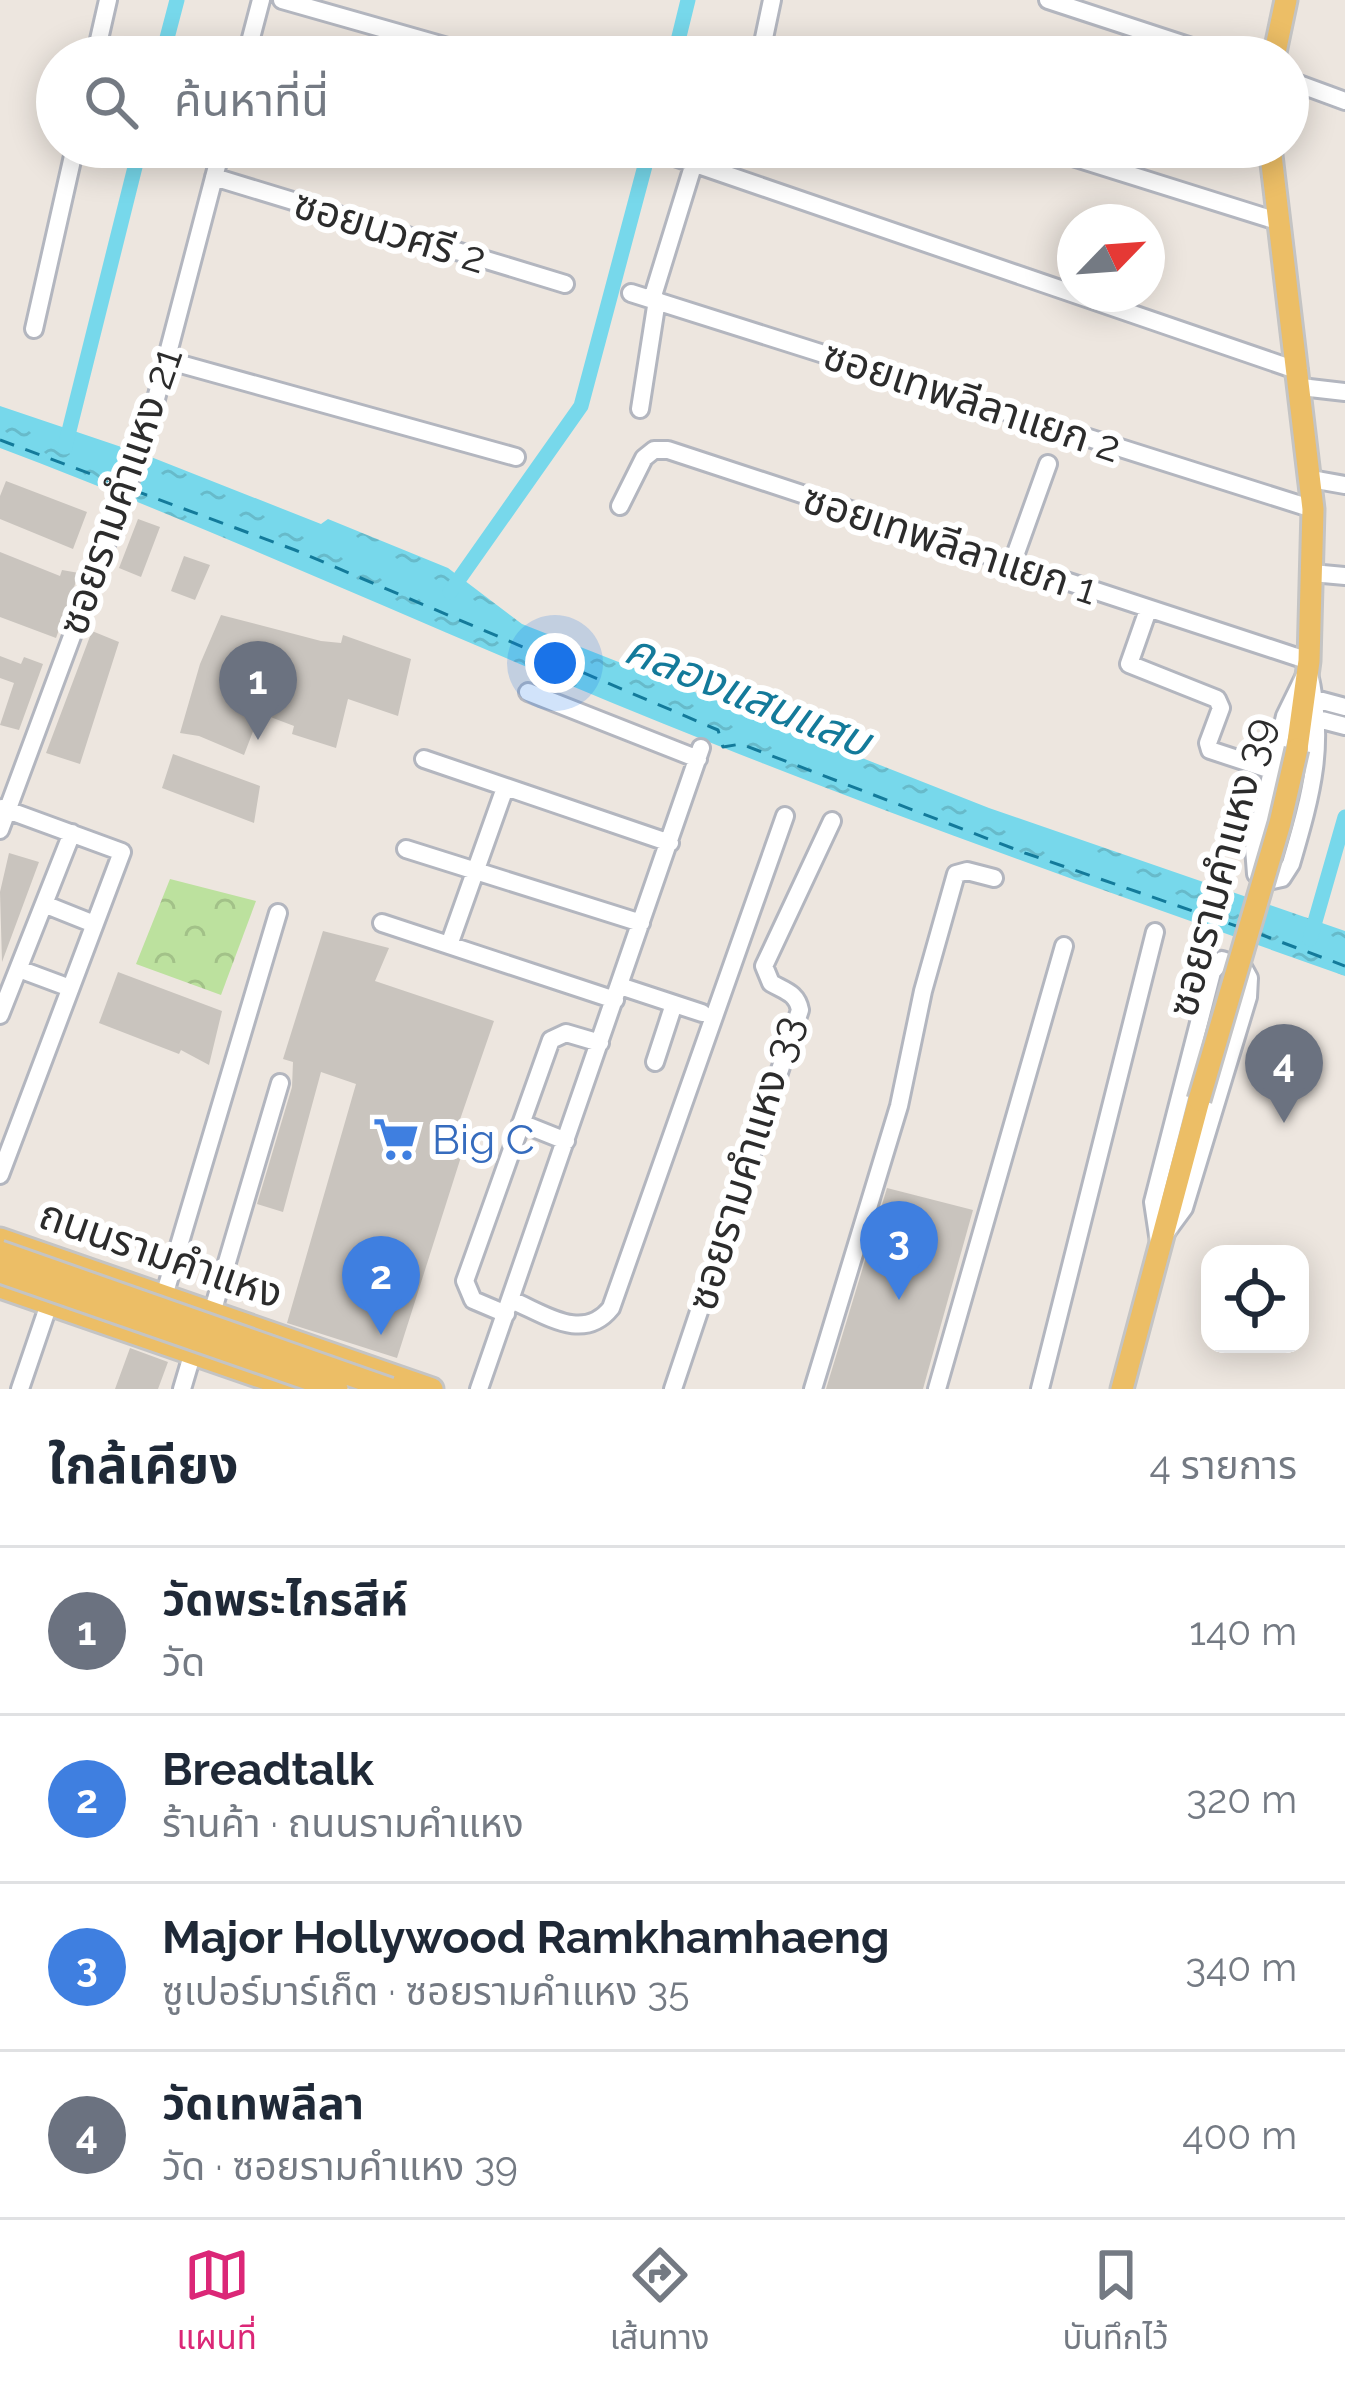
<!DOCTYPE html>
<html lang="th">
<meta charset="utf-8">
<style>
body{margin:0;font-family:Raleway,"Noto Sans Thai",sans-serif;background:#f6f6f7;color:#1f2937}
.controls{position:absolute;right:36px;bottom:36px;display:grid;overflow:hidden;border-radius:24px;box-shadow:0 6px 30px #0003}
.controls button{width:108px;height:108px;display:grid;place-items:center;padding:0;border:0;border-bottom:3px solid #e0e1e3;background:#fff;color:#1f2937;font:60px sans-serif}
.compass{position:absolute;left:1057px;top:204px;width:108px;height:108px;border-radius:50%;background:#fff;box-shadow:0 6px 30px #0003;rotate:65deg}
.you{position:absolute;left:555px;top:663px;width:42px;height:42px;margin:-30px;border:9px solid #fff;border-radius:50%;background:#1a73e8;box-shadow:0 0 0 18px #1a73e833}
.badge{display:grid;place-items:center;width:78px;height:78px;border-radius:50%;background:#db2777;color:#fff;font-size:39px;font-weight:700}
.pin{position:absolute;translate:-50% -99px;filter:drop-shadow(0 3px 6px #0008)}
.pin::after{content:'';position:absolute;top:63px;width:42px;height:36px;background:inherit;clip-path:polygon(0 0,100% 0,50% 100%)}
.list{margin:0;padding:0;list-style:none}
h2{display:flex;justify-content:space-between;align-items:center;height:156px;margin:0;padding:0 48px;font-size:51px}
h2 small{font-size:39px;font-weight:400;color:#747a83}
.list li{display:grid;grid-template-columns:78px 1fr auto;gap:36px;align-items:center;box-sizing:border-box;height:168px;padding:0 48px;border-top:3px solid #e0e1e3}
.list b{display:block;font-size:45px;white-space:nowrap}
.list p{margin:0;font-size:39px;white-space:nowrap;color:#747a83}
.list em{font-size:39px;font-style:normal;color:#747a83}
.icon{flex:none;width:66px;height:66px;fill:none;stroke:currentColor;stroke-width:2;stroke-linecap:round;stroke-linejoin:round}
.map{position:relative;flex:none;width:1345px;height:1389px;overflow:hidden}
.search{position:absolute;background:#fff;box-shadow:0 6px 30px #0003;left:36px;right:36px;top:36px;height:132px;display:flex;align-items:center;gap:30px;box-sizing:border-box;padding:0 42px;border-radius:66px;color:#747a83;font-size:45px}
.sheet{height:828px;background:#fff}
nav{display:flex;justify-content:space-around;align-items:center;box-sizing:border-box;height:168px;border-top:3px solid #e0e1e3;background:#fff;font-size:33px;color:#747a83}
nav a{display:grid;justify-items:center;gap:6px}
nav .on{color:#db2777}
.map>svg:first-child{display:block}
.park{fill:url(#park-crowns)}
.water{fill:url(#water-ripples)}
.lines{fill:none;stroke-linecap:round;stroke-linejoin:round}
.canal{stroke:#77d8eb;stroke-width:15}
.ferry{stroke:#137a9a;stroke-width:3;stroke-dasharray:15 12;stroke-linecap:butt}
.building{fill:#c9c4be}
.minor-casing{stroke:#b3b6bf;stroke-width:22}
.major-casing{stroke:#c4c4c4;stroke-width:27}
.minor{stroke:#fff;stroke-width:16}
.major{stroke:#ecbe66;stroke-width:21}
.major-bridge-casing{stroke:#c4c4c4;stroke-width:27;stroke-linecap:butt}
.major-bridge{stroke:#ecbe66;stroke-width:21}
.labels{text-anchor:middle;dominant-baseline:central;stroke-width:12;stroke-linejoin:round;paint-order:stroke}
.street-label{font-size:42px;fill:#2c2c2c;stroke:#fff}
.shop-label{font-size:42px;fill:#366cbe;stroke:#fff;text-anchor:start}
.water-label{font-size:45px;font-style:italic;fill:#137a9a;stroke:#fff}
</style>
<div class="map">
<svg width="1345" height="1389" viewBox="0 0 1345 1389">
<defs>
<pattern id="park-crowns" width="20" height="18" patternUnits="userSpaceOnUse" patternTransform="scale(3)"><rect width="20" height="18" fill="#bce19e"/><path d="M2 6a3 3 0 1 1 6 0M12 15a3 3 0 1 1 6 0" fill="none" stroke="#a2c188"/></pattern>
<pattern id="water-ripples" width="26" height="14" patternUnits="userSpaceOnUse" patternTransform="scale(3)"><rect width="26" height="14" fill="#77d8eb"/><path d="M2 4q2-2 4 0t4 0M15 11q2-2 4 0t4 0" fill="none" stroke="#67baca"/></pattern>
</defs>
<rect width="100%" height="100%" fill="#ede6df"/>
<path class="park" d="M 170,879 L 256,901 L 221,995 L 136,964 Z"/>
<path class="water" d="M 0,406 L 151,457 L 321,524 L 328,519 L 448,568 L 522,624 L 989,808 L 1345,931 L 1345,976 C 1134,901 922,827 714,744 C 474,649 241,539 0,448 Z"/>
<g class="lines">
<path class="canal" d="M 162,57 L 177,0
M 674,57 L 688,0
M 65,447 L 140,147
M 450,592 L 581,406 L 650,147
M 1310,939 L 1345,817"/>
<path class="ferry" d="M 0,440 L 118,484
M 133,490 L 295,550 L 718,730 L 723,747 L 741,744 L 1025,853 L 1242,928
M 1257,933 L 1345,966"/>
</g>
<path class="building" d="M 6,481 L 87,512 L 73,549 L 0,519 L 0,496 Z
M 138,519 L 160,527 L 141,577 L 119,568 Z
M 0,552 L 60,576 L 62,570 L 79,573 L 56,638 L 0,617 Z
M 184,556 L 210,565 L 195,600 L 171,591 Z
M 221,615 L 321,641 L 341,643 L 343,635 L 411,659 L 398,716 L 348,699 L 336,748 L 292,734 L 294,726 L 260,713 L 244,755 L 199,736 L 180,733 L 200,664 Z
M 92,631 L 119,642 L 80,764 L 46,753 Z
M 0,656 L 21,664 L 24,657 L 43,664 L 19,730 L 0,725 L 14,683 L 0,678 Z
M 173,754 L 260,786 L 254,823 L 162,788 Z
M 9,853 L 39,862 L 2,962 L 0,892 Z
M 323,931 L 389,948 L 375,981 L 494,1021 L 455,1134 L 467,1138 L 397,1358 L 287,1323 L 356,1084 L 321,1072 L 283,1212 L 257,1204 L 292,1087 L 293,1062 L 283,1059 Z
M 118,972 L 222,1011 L 209,1065 L 181,1050 L 179,1054 L 99,1023 Z
M 887,1188 L 973,1210 L 923,1389 L 826,1389 Z
M 130,1348 L 168,1362 L 158,1389 L 115,1389 Z"/>
<g class="lines">
<g class="minor-casing">
<path id="minor" d="M 282,0 L 483,57
M 1048,0 L 1222,57
M 735,50 L 756,57
M 95,57 L 108,0
M 246,57 L 261,0
M 760,57 L 772,0
M 1288,80 L 1345,101
M 1041,147 L 1280,222
M 675,157 L 1299,371
M 214,177 L 565,284
M 631,293 L 1313,509
M 652,299 L 694,163
M 34,329 L 75,147
M 166,360 L 516,457
M 1301,387 L 1345,392
M 640,409 L 657,300
M 1311,479 L 1345,485
M 620,506 L 644,458 L 654,450 L 668,450 L 1309,661
M 1012,564 L 1048,464
M 1312,573 L 1345,576
M 1148,610 L 1129,664 L 1217,699 L 1221,708 L 1208,743 L 1210,750 L 1274,771
M 1308,669 C 1326,743 1312,792 1291,864 L 1282,878 L 1268,881 L 1256,874 L 1254,848 L 1285,716 Z
M 528,692 L 698,759
M 1315,699 L 1345,707
M 1318,719 L 1345,726
M 424,759 L 670,843
M 0,830 L 146,437 L 222,147
M 406,849 L 641,923
M 44,904 L 94,924
M 382,923 L 615,1000
M 449,945 L 505,788
M 1222,960 L 1243,967 L 1249,978 L 1248,997 L 1184,1208 L 1159,1242 L 1153,1202 L 1212,972 Z
M 19,969 L 70,988
M 620,986 L 702,1013
M 0,1015 L 72,833
M 655,1062 L 674,1004
M 521,1123 L 566,1141
M 0,1175 L 122,852 L 2,808
M 164,1296 L 278,913
M 511,1300 C 545,1314 583,1343 611,1308 L 785,816
M 212,1313 L 280,1083
M 506,1314 L 473,1300 L 465,1281 L 551,1040 L 566,1033 L 600,1043
M 20,1389 L 49,1304
M 182,1389 L 193,1352
M 479,1389 L 701,748
M 673,1389 L 800,1010 C 797,993 785,991 771,983 L 764,966 L 832,821
M 813,1389 L 899,1106 L 923,991 L 956,874 L 967,871 L 994,878
M 937,1389 L 1064,946
M 1040,1389 L 1155,932"/>
</g>
<g class="major-casing">
<path id="major" d="M 1274,57 L 1286,0
M 1270,147 L 1313,509 L 1309,661 L 1297,749
M 0,1239 L 432,1389
M 0,1287 L 295,1389
M 1122,1389 L 1199,1100"/>
</g>
<use href="#minor" class="minor"/>
<use href="#major" class="major"/>
<g class="major-bridge-casing">
<path id="major-bridge" d="M 1199,1100 L 1280,823 L 1297,749
M 0,1252 L 390,1389
M 0,1272 L 337,1389"/>
</g>
<use href="#major-bridge" class="major-bridge"/>
</g>
<defs>
<g id="supermarket-bare" transform="scale(3.6)"><path d="M-6-5.5h2.5l.6 2H6L4.5 2H-2.5L-4.4-4H-6ZM-1.5 3.2a1.3 1.3 0 1 0 .1 0ZM3 3.2a1.3 1.3 0 1 0 .1 0Z" fill="#3f7fe0" stroke="#fff" stroke-width="2.5" paint-order="stroke"/></g>
</defs>
<g fill-rule="evenodd">
<use href="#supermarket-bare" x="396" y="1139"/>
</g>
<g class="labels">
<g class="street-label">
<text transform="translate(390 231) rotate(17)">ซอยนวศรี 2</text>
<text transform="translate(972 401) rotate(18)">ซอยเทพลีลาแยก 2</text>
<text transform="translate(120 491) rotate(-71)">ซอยรามคำแหง 21</text>
<text transform="translate(950 544) rotate(18)">ซอยเทพลีลาแยก 1</text>
<text transform="translate(1221 867) rotate(-75)">ซอยรามคำแหง 39</text>
<text transform="translate(745 1163) rotate(-73)">ซอยรามคำแหง 33</text>
<text transform="translate(161 1254) rotate(19)">ถนนรามคำแหง</text>
</g>
<g class="shop-label">
<text x="432" y="1139">Big C</text>
</g>
<g class="water-label">
<text transform="translate(748 695) rotate(22)">คลองแสนแสบ</text>
</g>
</g>
</svg>
<div class="controls">
<button><svg class="icon" aria-label="locate" viewBox="0 0 24 24"><circle cx="12" cy="12" r="6"/><path d="M12 2v4M12 18v4M2 12h4M18 12h4"/></svg></button>
</div>
<svg class="compass" viewBox="-18 -18 36 36"><path d="M0-13l5 13h-10z" fill="#e53935"/><path d="M0 13l5-13h-10z" fill="#747a83"/></svg>
<div class="you"></div>
<div class="pin badge" style="left:258px;top:740px;background:#6b7280">1</div>
<div class="pin badge" style="left:381px;top:1335px;background:#3f7fe0">2</div>
<div class="pin badge" style="left:899px;top:1300px;background:#3f7fe0">3</div>
<div class="pin badge" style="left:1284px;top:1123px;background:#6b7280">4</div>
<div class="search"><svg class="icon" aria-label="search" viewBox="0 0 24 24"><circle cx="10" cy="10" r="6"/><path d="M15 15l6 6"/></svg>ค้นหาที่นี่</div>
</div>
<section class="sheet">
<h2>ใกล้เคียง<small>4 รายการ</small></h2>
<ul class="list">
<li><span class="badge" style="background:#6b7280">1</span><div><b>วัดพระไกรสีห์</b><p>วัด</p></div><em>140 m</em></li>
<li><span class="badge" style="background:#3f7fe0">2</span><div><b>Breadtalk</b><p>ร้านค้า · ถนนรามคำแหง</p></div><em>320 m</em></li>
<li><span class="badge" style="background:#3f7fe0">3</span><div><b>Major Hollywood Ramkhamhaeng</b><p>ซูเปอร์มาร์เก็ต · ซอยรามคำแหง 35</p></div><em>340 m</em></li>
<li><span class="badge" style="background:#6b7280">4</span><div><b>วัดเทพลีลา</b><p>วัด · ซอยรามคำแหง 39</p></div><em>400 m</em></li>
</ul>
</section>
<nav>
<a class="on"><svg class="icon" aria-label="map" viewBox="0 0 24 24"><path d="M3 6l6-2 6 2 6-2v14l-6 2-6-2-6 2zM9 4v14M15 6v14"/></svg>แผนที่</a>
<a><svg class="icon" aria-label="directions" viewBox="0 0 24 24"><path d="M12 3l9 9-9 9-9-9zM9 14v-3h6M13 9l2 2-2 2"/></svg>เส้นทาง</a>
<a><svg class="icon" aria-label="saved" viewBox="0 0 24 24"><path d="M7 4h10v16l-5-4-5 4z"/></svg>บันทึกไว้</a>
</nav>
